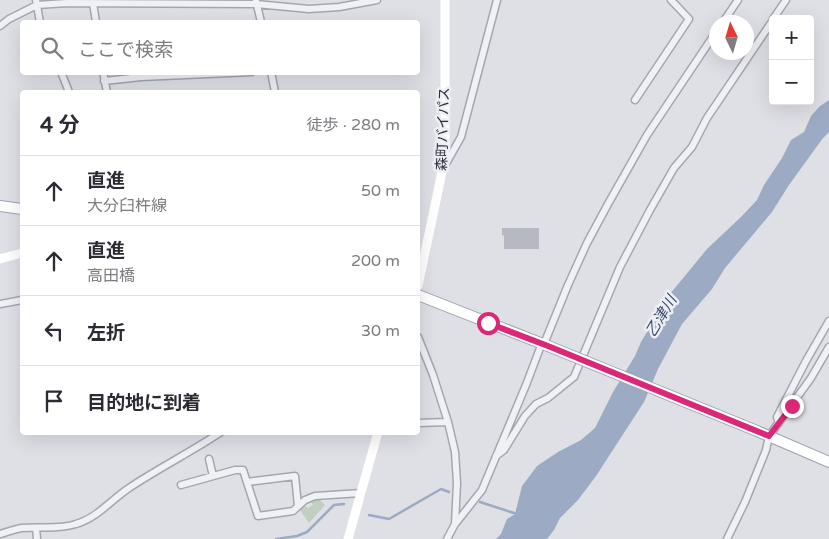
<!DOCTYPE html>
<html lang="ja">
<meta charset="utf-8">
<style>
body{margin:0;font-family:"Varela Round","Noto Sans JP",sans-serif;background:#f2f2f3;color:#2b2b33}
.controls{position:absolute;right:15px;top:15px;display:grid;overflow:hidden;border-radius:5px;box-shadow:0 5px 20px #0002}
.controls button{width:45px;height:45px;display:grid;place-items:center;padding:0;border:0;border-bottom:1px solid #e1e1e2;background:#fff;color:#2b2b33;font:25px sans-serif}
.compass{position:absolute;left:709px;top:15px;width:45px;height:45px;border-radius:50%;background:#fff;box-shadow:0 5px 20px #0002;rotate:355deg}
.stop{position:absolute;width:15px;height:15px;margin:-11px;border:4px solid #db2777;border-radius:50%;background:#fff}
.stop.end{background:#db2777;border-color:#fff;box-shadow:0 1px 5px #0008}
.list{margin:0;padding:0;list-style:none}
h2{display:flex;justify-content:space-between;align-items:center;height:65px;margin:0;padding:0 20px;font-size:21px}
h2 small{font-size:16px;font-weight:400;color:#7c7c81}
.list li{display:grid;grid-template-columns:32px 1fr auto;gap:15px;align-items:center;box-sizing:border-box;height:70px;padding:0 20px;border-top:1px solid #e1e1e2}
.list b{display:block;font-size:19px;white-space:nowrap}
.list p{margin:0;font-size:16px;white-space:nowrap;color:#7c7c81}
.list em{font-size:16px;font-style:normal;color:#7c7c81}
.icon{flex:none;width:28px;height:28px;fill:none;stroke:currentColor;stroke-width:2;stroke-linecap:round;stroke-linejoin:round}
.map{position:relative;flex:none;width:829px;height:539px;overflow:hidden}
.search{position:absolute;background:#fff;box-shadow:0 5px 20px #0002;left:20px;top:20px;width:400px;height:55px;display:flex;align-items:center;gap:12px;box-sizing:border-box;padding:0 18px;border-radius:5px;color:#7c7c81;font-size:19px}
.panel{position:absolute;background:#fff;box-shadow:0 5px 20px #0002;left:20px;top:90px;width:400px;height:345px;border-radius:5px}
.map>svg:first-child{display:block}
.green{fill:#c2cfc0}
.water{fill:#9caac3}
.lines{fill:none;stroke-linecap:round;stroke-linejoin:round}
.stream{stroke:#9caac3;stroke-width:2.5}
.building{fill:#b6b9c2}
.street-casing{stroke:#a4a7b0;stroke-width:9}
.primary-casing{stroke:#9ea3b1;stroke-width:12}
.street{stroke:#f0f1f5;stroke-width:6}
.secondary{stroke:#fff;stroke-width:9}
.primary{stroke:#fff;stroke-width:10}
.primary-bridge-casing{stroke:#9ea3b1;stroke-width:12;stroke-linecap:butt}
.primary-bridge{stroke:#fff;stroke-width:10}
.route{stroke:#db2777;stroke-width:6}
.labels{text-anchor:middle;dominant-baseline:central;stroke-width:5;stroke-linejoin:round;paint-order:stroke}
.street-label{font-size:14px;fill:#292d3c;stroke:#edeff4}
.water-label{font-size:15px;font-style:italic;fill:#36476c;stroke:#edeff4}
</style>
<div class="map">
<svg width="829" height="539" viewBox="0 0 829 539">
<rect width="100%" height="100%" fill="#dee0e6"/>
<path class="green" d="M 314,500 L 320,500 L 325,505 L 309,523 L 300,510 L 305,506 L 308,508 L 313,505 L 311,502 Z"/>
<path class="water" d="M 829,100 L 829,132 L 823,138 L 789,185 L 772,212 L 725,268 L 712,289 L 682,324 L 658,369 L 644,402 L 596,476 L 578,500 L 560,518 L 554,530 L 547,539 L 496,539 L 501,534 L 507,519 L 515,514 L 522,486 L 537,466 L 558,452 L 581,440 L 595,428 L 613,392 L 635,356 L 641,342 L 670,294 L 707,249 L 741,217 L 757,200 L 764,185 L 782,158 L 791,140 L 804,132 L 811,116 L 820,106 Z"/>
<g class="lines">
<path class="stream" d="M 480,502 L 517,514
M 369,515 L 389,519 L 441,489 L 449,492
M 276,539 L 297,536 L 307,532 L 334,505 L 344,504"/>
</g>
<path class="building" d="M 502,228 L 539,228 L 539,249 L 504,249 L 504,235 L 502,236 Z"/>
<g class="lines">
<g class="street-casing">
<path id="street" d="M 36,0 L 40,22
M 256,1 L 261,22
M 93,3 L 96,22
M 773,19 L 786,0
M 723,22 L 738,0
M 0,26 L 9,19 L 37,5 L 67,3 L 256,4 L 309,9 L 339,7 L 377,0
M 61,72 L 69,92
M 103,72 L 107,92
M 271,72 L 275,92
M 104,81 L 141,77 L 252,72
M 635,100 L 689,19 L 671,0
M 444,167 L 461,137 L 497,0
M 0,304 L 22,300
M 418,337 L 433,375 L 448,422 L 455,452 L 457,483 L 455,524 L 447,539
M 544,344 L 568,285 L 587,243 L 608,204 L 647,135 L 716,32
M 418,423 L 448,422
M 779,423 L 777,417 L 806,361 L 829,321
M 496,456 L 504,450 L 525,416 L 536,404 L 548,398 L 574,377 L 620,267 L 650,210 L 674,168 L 692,147 L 707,118 L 773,20
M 209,459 L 213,476
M 247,482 L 295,476 L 298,506
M 181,485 L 235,470 L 243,470 L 258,516 L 293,511 L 305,500 L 315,496 L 361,493
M 456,523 L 482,490 L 526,385 L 542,343
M 36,528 L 37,539
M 0,534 C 7,532 15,529 22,528 C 40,526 58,530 76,524 C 97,518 111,500 129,488 C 159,468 191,452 221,432
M 727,539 L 745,502 L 766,450 L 769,436 L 811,378 L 829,347"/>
</g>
<g class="primary-casing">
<path id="primary" d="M 0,206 L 22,209
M 418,295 L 548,346
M 757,431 L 829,462"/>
</g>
<use href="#street" class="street"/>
<path class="secondary" d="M 0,259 L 22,253
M 418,286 L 442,172 L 445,145 L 445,0
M 348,539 L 378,432"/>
<use href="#primary" class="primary"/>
<g class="primary-bridge-casing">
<path id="primary-bridge" d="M 548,346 L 757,431"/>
</g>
<use href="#primary-bridge" class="primary-bridge"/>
</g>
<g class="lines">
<path class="route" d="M 488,323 L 548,346 L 769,436 L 792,406"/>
</g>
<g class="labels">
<g class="street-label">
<text transform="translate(443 129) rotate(-88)">森町バイパス</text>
</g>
<g class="water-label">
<text transform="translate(661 316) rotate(-59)">乙津川</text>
</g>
</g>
</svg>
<div class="controls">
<button>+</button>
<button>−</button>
</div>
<svg class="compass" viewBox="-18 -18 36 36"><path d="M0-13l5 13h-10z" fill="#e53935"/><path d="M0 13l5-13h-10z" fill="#7c7c81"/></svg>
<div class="stop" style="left:488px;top:323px"></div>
<div class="stop end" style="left:792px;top:406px"></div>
<div class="search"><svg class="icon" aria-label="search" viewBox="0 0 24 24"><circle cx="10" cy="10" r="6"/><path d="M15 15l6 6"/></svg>ここで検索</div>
<section class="panel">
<h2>4 分<small>徒歩 · 280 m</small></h2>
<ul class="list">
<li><svg class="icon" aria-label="ahead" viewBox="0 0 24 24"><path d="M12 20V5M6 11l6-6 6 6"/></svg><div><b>直進</b><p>大分臼杵線</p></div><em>50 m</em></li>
<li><svg class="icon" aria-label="ahead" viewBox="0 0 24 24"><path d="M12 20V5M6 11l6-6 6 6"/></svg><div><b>直進</b><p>高田橋</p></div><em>200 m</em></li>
<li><svg class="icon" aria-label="left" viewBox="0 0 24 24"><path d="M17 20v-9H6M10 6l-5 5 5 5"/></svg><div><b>左折</b></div><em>30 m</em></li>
<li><svg class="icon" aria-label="arrive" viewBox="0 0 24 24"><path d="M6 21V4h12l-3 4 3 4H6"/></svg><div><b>目的地に到着</b></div></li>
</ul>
</section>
</div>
